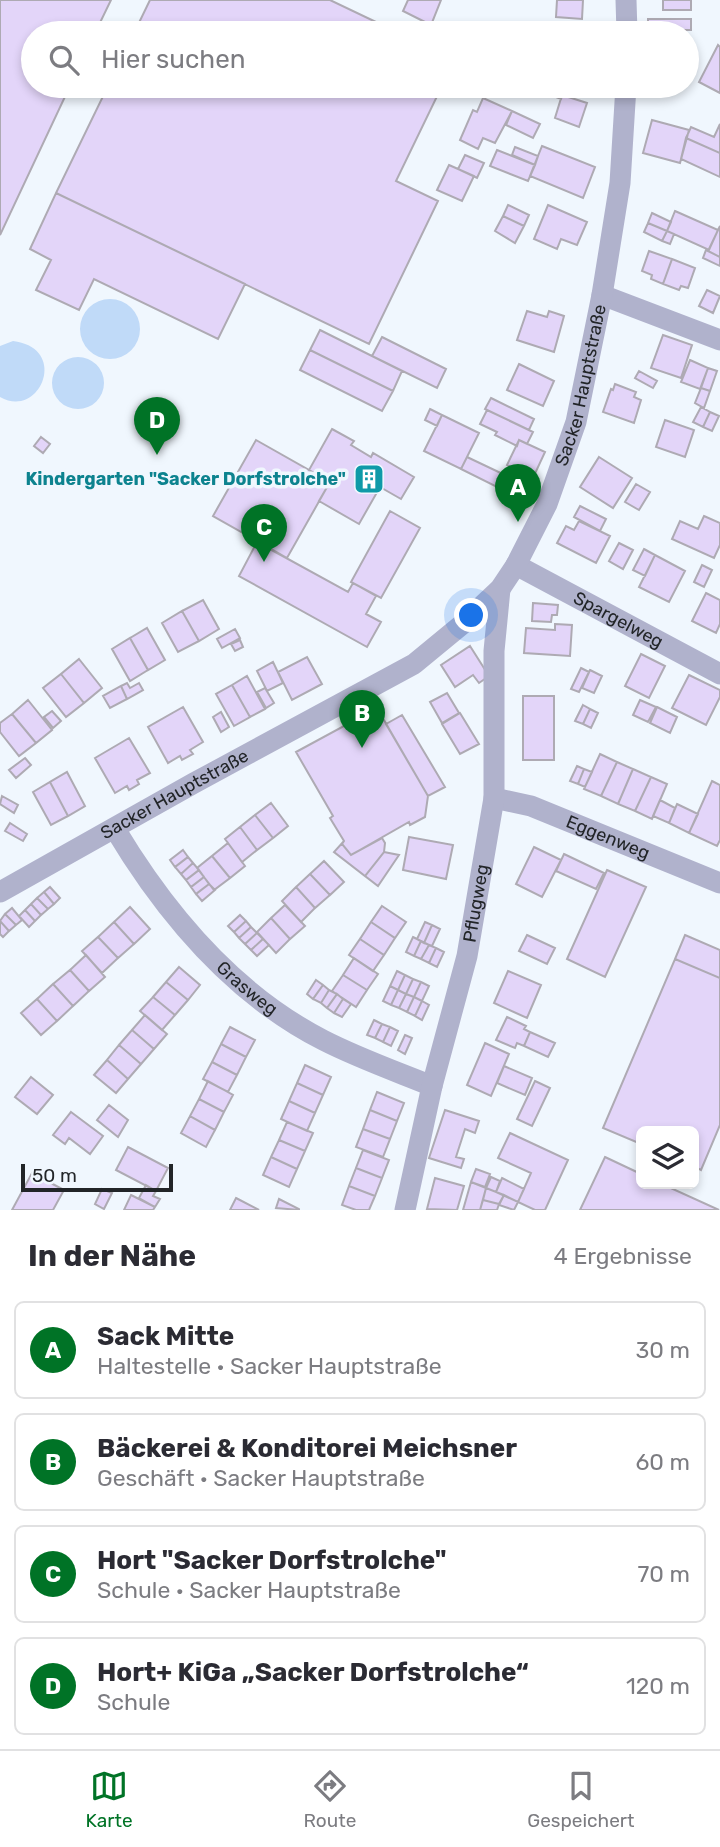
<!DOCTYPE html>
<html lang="de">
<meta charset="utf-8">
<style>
body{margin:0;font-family:Rubik,sans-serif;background:#f2f2f3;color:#2b2b33}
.controls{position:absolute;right:21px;bottom:21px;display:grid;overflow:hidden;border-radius:10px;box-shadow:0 4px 10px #0003}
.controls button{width:63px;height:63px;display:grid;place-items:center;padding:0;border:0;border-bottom:2px solid #e1e1e2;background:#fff;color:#2b2b33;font:35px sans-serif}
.scale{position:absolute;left:21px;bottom:18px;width:152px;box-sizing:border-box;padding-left:7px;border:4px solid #222528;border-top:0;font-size:19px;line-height:24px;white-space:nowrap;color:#222528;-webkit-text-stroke:5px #f0f7fe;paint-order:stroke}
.you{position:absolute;left:472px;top:616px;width:24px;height:24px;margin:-18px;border:5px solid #fff;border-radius:50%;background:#1a73e8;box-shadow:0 0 0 10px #1a73e833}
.badge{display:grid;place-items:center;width:46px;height:46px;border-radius:50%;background:#007326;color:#fff;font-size:23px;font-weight:700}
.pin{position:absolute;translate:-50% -58px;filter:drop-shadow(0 2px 4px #0008)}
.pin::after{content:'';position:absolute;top:37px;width:24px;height:21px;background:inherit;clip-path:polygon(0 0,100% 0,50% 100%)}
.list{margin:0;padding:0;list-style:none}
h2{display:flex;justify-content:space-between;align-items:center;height:91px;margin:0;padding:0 28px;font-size:30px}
h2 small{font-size:23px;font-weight:400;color:#7c7c81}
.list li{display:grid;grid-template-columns:46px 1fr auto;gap:21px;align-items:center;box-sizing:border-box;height:98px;margin:0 14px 14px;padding:0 14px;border:2px solid #e1e1e2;border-radius:10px}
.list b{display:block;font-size:26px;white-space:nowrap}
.list p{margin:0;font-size:23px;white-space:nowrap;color:#7c7c81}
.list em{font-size:23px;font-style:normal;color:#7c7c81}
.icon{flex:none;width:38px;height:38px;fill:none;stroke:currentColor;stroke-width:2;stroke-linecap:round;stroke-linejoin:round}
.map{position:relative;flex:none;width:720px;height:1210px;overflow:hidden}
.search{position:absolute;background:#fff;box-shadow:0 4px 10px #0003;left:21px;right:21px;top:21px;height:77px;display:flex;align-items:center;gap:18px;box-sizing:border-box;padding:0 24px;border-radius:38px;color:#7c7c81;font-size:26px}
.sheet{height:539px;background:#fff}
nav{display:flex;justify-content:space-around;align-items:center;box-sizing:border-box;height:98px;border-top:2px solid #e1e1e2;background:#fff;font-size:19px;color:#7c7c81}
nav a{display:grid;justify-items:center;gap:4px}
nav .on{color:#007326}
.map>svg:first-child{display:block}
.water{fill:#c0daf8}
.building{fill:#e3d5f9;stroke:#aeaab3;stroke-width:2}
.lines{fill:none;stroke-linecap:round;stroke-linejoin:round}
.minor{stroke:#b0b2cc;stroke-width:21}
.labels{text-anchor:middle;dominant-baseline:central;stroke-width:7;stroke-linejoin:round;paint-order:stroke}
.street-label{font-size:18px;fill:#222528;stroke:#f0f7fe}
.culture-label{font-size:18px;font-weight:bold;fill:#0d838f;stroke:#f0f7fe;text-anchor:end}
</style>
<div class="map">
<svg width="720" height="1210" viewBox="0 0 720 1210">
<rect width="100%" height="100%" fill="#f0f7fe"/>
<path class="water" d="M80 329a30 30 0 1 1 60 0a30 30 0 1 1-60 0Z
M 13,341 C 70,348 40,420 0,397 L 0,346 Z
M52 383a26 26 0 1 1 52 0a26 26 0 1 1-52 0Z"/>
<path class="building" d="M 0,0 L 111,0 L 95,33 L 33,33 L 33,86 L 70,86 L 0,235 Z
M 150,0 L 330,0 L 399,33 L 134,33 Z
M 408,0 L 441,0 L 431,25 L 403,11 Z
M 557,0 L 583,0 L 582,19 L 556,17 Z
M 663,0 L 691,0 L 691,10 L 663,10 Z
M 648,19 L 691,19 L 691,30 L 679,30 L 679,33 L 648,33 Z
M 551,30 L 609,32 L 609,33 L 551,33 Z
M 718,45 L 720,47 L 720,93 L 699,82 Z
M 108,86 L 442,86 L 396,181 L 438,201 L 369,344 L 56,193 Z
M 548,86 L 566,86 L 561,99 L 545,93 Z
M 574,86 L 598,86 L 598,94 Z
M 562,95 L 587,103 L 579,127 L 555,118 Z
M 483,98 L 512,111 L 495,143 L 483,138 L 478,149 L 460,140 L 473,110 L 477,112 Z
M 512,111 L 540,124 L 533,138 L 506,125 Z
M 652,120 L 689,130 L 680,163 L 643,153 Z
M 720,124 L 720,153 L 686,138 L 691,127 L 714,137 Z
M 686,138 L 720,153 L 720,177 L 681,159 Z
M 542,146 L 595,167 L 583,198 L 530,176 Z
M 515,147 L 538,156 L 535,165 L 512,155 Z
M 497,150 L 535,165 L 528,181 L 490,166 Z
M 465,155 L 484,163 L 477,178 L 458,169 Z
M 449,165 L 474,176 L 462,201 L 437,190 Z
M 56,193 L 245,284 L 218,339 L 94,279 L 79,310 L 36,290 L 51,260 L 30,249 Z
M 508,205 L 529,215 L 524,226 L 503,216 Z
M 548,205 L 587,222 L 577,245 L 561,239 L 557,249 L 534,239 Z
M 675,211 L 718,230 L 709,250 L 667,231 Z
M 652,213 L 671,222 L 667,231 L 648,223 Z
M 503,216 L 524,226 L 515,243 L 495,231 Z
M 648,223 L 667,231 L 662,241 L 644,232 Z
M 720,226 L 720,257 L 708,251 Z
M 667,231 L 674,234 L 670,244 L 662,241 Z
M 706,250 L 720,257 L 720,266 L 703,258 Z
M 649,251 L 672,259 L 663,284 L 651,279 L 652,275 L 642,271 Z
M 672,259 L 695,268 L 688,288 L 681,286 L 679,290 L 663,284 Z
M 707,290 L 720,296 L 713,313 L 699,306 Z
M 527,311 L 547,317 L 549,311 L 564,316 L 554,352 L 517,340 Z
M 320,330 L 402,371 L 393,391 L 310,350 Z
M 663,335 L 692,345 L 681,378 L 651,368 Z
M 382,337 L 446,369 L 437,388 L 372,356 Z
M 310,350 L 393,391 L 382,411 L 300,370 Z
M 690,360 L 708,368 L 700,389 L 681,382 Z
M 519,364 L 554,381 L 543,406 L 507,390 Z
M 708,368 L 717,371 L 710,391 L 701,388 Z
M 639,371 L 657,381 L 653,388 L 635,378 Z
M 615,384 L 636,392 L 634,397 L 641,400 L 634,423 L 603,412 L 611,389 L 613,390 Z
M 701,388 L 710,391 L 704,408 L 695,403 Z
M 491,398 L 534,419 L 529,430 L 485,409 Z
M 701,407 L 710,412 L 703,427 L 693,422 Z
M 430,409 L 442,415 L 437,426 L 425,420 Z
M 487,410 L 533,432 L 527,444 L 519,440 L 517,446 L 495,435 L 497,432 L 480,424 Z
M 710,412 L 719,416 L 712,431 L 703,427 Z
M 442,415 L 479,433 L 461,469 L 424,451 Z
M 665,420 L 694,430 L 685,457 L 656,447 Z
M 332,429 L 354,441 L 351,445 L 371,457 L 373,453 L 414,477 L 401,499 L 380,487 L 359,524 L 319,501 L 330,482 L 309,470 Z
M 41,437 L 50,444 L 43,453 L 34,446 Z
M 256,440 L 330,482 L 287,558 L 213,516 Z
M 519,440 L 545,452 L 533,478 L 507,465 Z
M 467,457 L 505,475 L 499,488 L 461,469 Z
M 599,457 L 632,478 L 613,508 L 580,487 Z
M 636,484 L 650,492 L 639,510 L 625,502 Z
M 518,500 L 525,503 L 519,515 L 513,511 Z
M 580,506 L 606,519 L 600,531 L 574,517 Z
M 390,511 L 420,528 L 381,598 L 351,582 Z
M 704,516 L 720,523 L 720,545 L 714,558 L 672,539 L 680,521 L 698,529 Z
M 579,521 L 610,536 L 596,563 L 557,543 L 566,526 L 574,530 Z
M 257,542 L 348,592 L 353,583 L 376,596 L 366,614 L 381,622 L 367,647 L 239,576 Z
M 619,543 L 633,550 L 623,569 L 609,561 Z
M 644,549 L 655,555 L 645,576 L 633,570 Z
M 655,555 L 685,571 L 669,602 L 639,587 Z
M 702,565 L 712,570 L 704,587 L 694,582 Z
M 706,593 L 720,600 L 720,624 L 716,633 L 692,621 Z
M 203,600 L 219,629 L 199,641 L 182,611 Z
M 533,603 L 558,605 L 557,615 L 552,615 L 551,622 L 532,621 Z
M 182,611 L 199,641 L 178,652 L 162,623 Z
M 555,624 L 572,625 L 570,656 L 524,653 L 526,628 L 555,630 Z
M 147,628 L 165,660 L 148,670 L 130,638 Z
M 235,629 L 240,638 L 222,648 L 217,639 Z
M 130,638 L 148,670 L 130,681 L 112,649 Z
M 240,640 L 243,647 L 235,651 L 231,644 Z
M 470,646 L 489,676 L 479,683 L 473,675 L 455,687 L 441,665 Z
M 641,654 L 665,666 L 649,698 L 625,686 Z
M 307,657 L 322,684 L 292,700 L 278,672 Z
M 79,659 L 102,688 L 84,703 L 61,674 Z
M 273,662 L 283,683 L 267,691 L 257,671 Z
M 581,668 L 589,672 L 579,692 L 571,689 Z
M 590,670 L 602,676 L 594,693 L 582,688 Z
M 61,674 L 84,703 L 66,717 L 43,688 Z
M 689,675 L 720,690 L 720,697 L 706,725 L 672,708 Z
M 247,676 L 265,709 L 250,717 L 232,685 Z
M 127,683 L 130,688 L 139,683 L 143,690 L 127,699 L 121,686 Z
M 232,685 L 250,717 L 234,726 L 216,694 Z
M 121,686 L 127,699 L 110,708 L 103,696 Z
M 265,688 L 274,703 L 266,708 L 257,692 Z
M 447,693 L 459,713 L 442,723 L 430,702 Z
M 523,696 L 554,696 L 554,760 L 523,760 Z
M 28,700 L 52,730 L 36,743 L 12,714 Z
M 640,700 L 656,707 L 648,722 L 633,715 Z
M 583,705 L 590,709 L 583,724 L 575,721 Z
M 183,707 L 203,742 L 190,750 L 193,754 L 182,760 L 180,756 L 168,763 L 148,727 Z
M 657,707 L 677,717 L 670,733 L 650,723 Z
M 377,708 L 428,796 L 425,817 L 410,825 L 409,822 L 351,855 L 342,844 L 344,841 L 330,818 L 333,816 L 296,752 Z
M 590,709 L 598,713 L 591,728 L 583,724 Z
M 52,711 L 61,721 L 53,728 L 44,717 Z
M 221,712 L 229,727 L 221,732 L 213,717 Z
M 460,713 L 479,744 L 460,754 L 442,724 Z
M 12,714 L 36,743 L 19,756 L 0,732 L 0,723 Z
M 402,715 L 445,787 L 428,796 L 386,724 Z
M 129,738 L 150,773 L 137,780 L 139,784 L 129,790 L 127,786 L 115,793 L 95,758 Z
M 600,754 L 617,762 L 601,796 L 584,789 Z
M 25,758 L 31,765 L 16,778 L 9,770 Z
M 617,762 L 633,769 L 618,804 L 601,796 Z
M 577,766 L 584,769 L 578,784 L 570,781 Z
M 584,769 L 592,772 L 585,787 L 578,784 Z
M 633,769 L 651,777 L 635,811 L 618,804 Z
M 67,772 L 85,806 L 68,816 L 50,782 Z
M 651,777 L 667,784 L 652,819 L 635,811 Z
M 712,781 L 720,785 L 720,840 L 717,846 L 689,833 Z
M 50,782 L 68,816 L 51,825 L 33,792 Z
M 2,796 L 18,805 L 14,813 L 0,804 Z
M 660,800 L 675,808 L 669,823 L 653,816 Z
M 271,803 L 288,826 L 273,838 L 255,815 Z
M 677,804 L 698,814 L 689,833 L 669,823 Z
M 255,815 L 273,838 L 257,850 L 240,827 Z
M 10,823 L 27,834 L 23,841 L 5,831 Z
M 240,827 L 257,850 L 242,862 L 225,839 Z
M 409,837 L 453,845 L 446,879 L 403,870 Z
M 382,838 L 385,843 L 384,852 L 365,876 L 334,852 L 344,841 L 342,844 L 351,855 Z
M 228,843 L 245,866 L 230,878 L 212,856 Z
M 534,847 L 561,860 L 542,897 L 516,884 Z
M 183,850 L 188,857 L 175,867 L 170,860 Z
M 384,852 L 399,855 L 378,886 L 365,876 Z
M 564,854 L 604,873 L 596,889 L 556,871 Z
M 212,856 L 230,878 L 214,890 L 197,868 Z
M 188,857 L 193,863 L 181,874 L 175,867 Z
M 324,861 L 344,882 L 330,895 L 310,874 Z
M 193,863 L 199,870 L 186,880 L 181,874 Z
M 199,870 L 204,877 L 191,887 L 186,880 Z
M 607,870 L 646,887 L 605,977 L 567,959 Z
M 310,874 L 330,895 L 315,908 L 296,887 Z
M 204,877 L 209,884 L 196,894 L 191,887 Z
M 209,884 L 215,890 L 202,901 L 196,894 Z
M 50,887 L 60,898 L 54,904 L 44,892 Z
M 296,887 L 315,908 L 301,922 L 282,901 Z
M 44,892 L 54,904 L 48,909 L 37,898 Z
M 37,898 L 48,909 L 41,915 L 31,904 Z
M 31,904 L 41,915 L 35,921 L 25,910 Z
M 285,905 L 305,926 L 290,939 L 271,918 Z
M 382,906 L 406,922 L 395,938 L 371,922 Z
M 130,907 L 150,929 L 134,944 L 114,922 Z
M 12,908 L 22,920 L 16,925 L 5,914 Z
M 25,910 L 35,921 L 29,927 L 19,916 Z
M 5,914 L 16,925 L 9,931 L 0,921 Z
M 240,915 L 246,921 L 234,932 L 228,926 Z
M 271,918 L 290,939 L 276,953 L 257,932 Z
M 0,921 L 9,931 L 3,937 L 0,934 Z
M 246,921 L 251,927 L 239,938 L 234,932 Z
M 114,922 L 134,944 L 118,958 L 98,937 Z
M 371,922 L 395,938 L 384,955 L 360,939 Z
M 425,922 L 432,925 L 424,943 L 417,939 Z
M 432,925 L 440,929 L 432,946 L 424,943 Z
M 251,927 L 257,933 L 245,944 L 239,938 Z
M 257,933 L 263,939 L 251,950 L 245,944 Z
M 527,935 L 555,948 L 547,964 L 519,951 Z
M 685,935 L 720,950 L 720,978 L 675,959 Z
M 98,937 L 118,958 L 102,973 L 82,951 Z
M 413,937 L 421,941 L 414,956 L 406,952 Z
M 263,939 L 269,945 L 257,956 L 251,950 Z
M 360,939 L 384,955 L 373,971 L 349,955 Z
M 421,941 L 429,945 L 421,959 L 414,956 Z
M 429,945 L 436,948 L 429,963 L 421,959 Z
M 436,948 L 444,952 L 437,967 L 429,963 Z
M 86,955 L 105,977 L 89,991 L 70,970 Z
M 354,958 L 378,974 L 367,990 L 343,975 Z
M 675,959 L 720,978 L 720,1125 L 701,1170 L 694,1166 L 694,1131 L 641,1131 L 641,1144 L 603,1128 Z
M 179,967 L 200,985 L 188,1000 L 166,982 Z
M 70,970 L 89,991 L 73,1006 L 53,984 Z
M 397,971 L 405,975 L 398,990 L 390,986 Z
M 508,971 L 541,985 L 527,1018 L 494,1003 Z
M 343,975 L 367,990 L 356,1007 L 332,991 Z
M 405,975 L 413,979 L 406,994 L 398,990 Z
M 413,979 L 421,982 L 414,997 L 406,994 Z
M 316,980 L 323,985 L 313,999 L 307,994 Z
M 166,982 L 188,1000 L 175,1015 L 153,997 Z
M 421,982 L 429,986 L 422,1001 L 414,997 Z
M 53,984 L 73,1006 L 57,1021 L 37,999 Z
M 323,985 L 329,990 L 321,1003 L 313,999 Z
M 390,986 L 398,990 L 391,1005 L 383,1001 Z
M 329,990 L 337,994 L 327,1008 L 321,1003 Z
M 398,990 L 406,994 L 399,1008 L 391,1005 Z
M 337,994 L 343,999 L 334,1013 L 327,1008 Z
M 406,994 L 414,997 L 407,1012 L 399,1008 Z
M 153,997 L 175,1015 L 162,1030 L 140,1011 Z
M 414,997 L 422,1001 L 415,1016 L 407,1012 Z
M 37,999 L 57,1021 L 41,1035 L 21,1013 Z
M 343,999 L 351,1004 L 342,1017 L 334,1013 Z
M 422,1001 L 429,1005 L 422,1020 L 415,1016 Z
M 145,1015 L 167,1034 L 154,1049 L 132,1030 Z
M 507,1017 L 526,1026 L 524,1029 L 530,1032 L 524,1046 L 517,1043 L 515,1048 L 496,1040 Z
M 374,1020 L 382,1024 L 375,1038 L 367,1035 Z
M 382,1024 L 390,1027 L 383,1042 L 375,1038 Z
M 230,1027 L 255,1040 L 246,1057 L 221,1044 Z
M 390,1027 L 398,1031 L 391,1046 L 383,1042 Z
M 132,1030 L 154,1049 L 141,1064 L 119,1045 Z
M 530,1032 L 555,1043 L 548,1057 L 524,1046 Z
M 405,1035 L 412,1038 L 405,1054 L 398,1050 Z
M 485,1043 L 509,1054 L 491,1096 L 467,1085 Z
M 221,1044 L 246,1057 L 237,1075 L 212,1062 Z
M 119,1045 L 141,1064 L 128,1079 L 107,1060 Z
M 107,1060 L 128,1079 L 116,1093 L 94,1075 Z
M 212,1062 L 237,1075 L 228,1092 L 203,1079 Z
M 305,1065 L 331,1077 L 323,1095 L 297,1083 Z
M 504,1066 L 532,1078 L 525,1095 L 497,1083 Z
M 31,1077 L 53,1095 L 37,1114 L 15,1097 Z
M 208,1081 L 233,1095 L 224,1112 L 199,1099 Z
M 535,1081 L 550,1088 L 532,1126 L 517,1119 Z
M 297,1083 L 323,1095 L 315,1113 L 289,1101 Z
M 377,1092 L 404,1103 L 397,1121 L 370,1110 Z
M 199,1099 L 224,1112 L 215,1130 L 190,1116 Z
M 289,1101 L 315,1113 L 307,1131 L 281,1119 Z
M 109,1105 L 128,1120 L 118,1137 L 97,1120 Z
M 370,1110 L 397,1121 L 390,1139 L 363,1129 Z
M 445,1110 L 479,1121 L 475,1133 L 465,1129 L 456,1157 L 464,1159 L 461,1168 L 429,1158 Z
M 71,1112 L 103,1136 L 90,1154 L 69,1138 L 65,1144 L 53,1135 Z
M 190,1116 L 215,1130 L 206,1147 L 181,1133 Z
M 287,1122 L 313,1133 L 305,1151 L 279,1140 Z
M 363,1129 L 390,1139 L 383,1157 L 356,1147 Z
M 510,1133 L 568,1160 L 545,1210 L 535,1210 L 518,1202 L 531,1173 L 498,1158 Z
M 279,1140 L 305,1151 L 297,1169 L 271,1157 Z
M 128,1147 L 168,1168 L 156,1191 L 116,1170 Z
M 363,1150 L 389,1160 L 382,1178 L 356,1168 Z
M 271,1157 L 297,1169 L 289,1187 L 263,1175 Z
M 605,1157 L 641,1174 L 641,1184 L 662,1184 L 719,1210 L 580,1210 Z
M 356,1168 L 382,1178 L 375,1196 L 349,1186 Z
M 476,1169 L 490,1174 L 485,1187 L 471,1182 Z
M 32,1173 L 64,1190 L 53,1210 L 12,1210 Z
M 491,1177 L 500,1181 L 496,1192 L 486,1188 Z
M 435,1178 L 464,1186 L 457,1210 L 427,1209 Z
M 502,1178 L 524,1189 L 518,1202 L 496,1192 Z
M 471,1182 L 486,1188 L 480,1210 L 463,1210 Z
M 146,1185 L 156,1191 L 153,1196 L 160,1199 L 155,1207 L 139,1198 Z
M 349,1186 L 375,1196 L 369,1210 L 356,1210 L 342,1205 Z
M 486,1188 L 504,1195 L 499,1204 L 483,1200 Z
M 102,1189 L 112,1193 L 104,1209 L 95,1204 Z
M 131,1195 L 155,1207 L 153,1210 L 124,1210 Z
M 504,1195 L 518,1202 L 514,1210 L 499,1205 Z
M 236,1198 L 259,1210 L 230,1210 Z
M 279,1199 L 299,1209 L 299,1210 L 276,1208 Z
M 483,1200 L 499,1204 L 497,1210 L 480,1210 Z"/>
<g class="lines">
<g class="minor">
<path d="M 626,0 L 627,33"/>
<path d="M 602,295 L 720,340"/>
<path id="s1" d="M 516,565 L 720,674"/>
<path id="s2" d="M 494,798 L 531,806 L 720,883"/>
<path id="s3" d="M 115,829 C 166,914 233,994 323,1040 C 358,1058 395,1071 432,1086"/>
<path id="s4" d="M 0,892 L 194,783 L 414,664 L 465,622 L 500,589 L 516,565 L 547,504 L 576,422 L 602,295 L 620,183 L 626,86"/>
<path id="s5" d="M 405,1210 L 432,1086 L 467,956 L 494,798 L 494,651 L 500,589"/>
</g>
</g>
<defs>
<g id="building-square" transform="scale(1.575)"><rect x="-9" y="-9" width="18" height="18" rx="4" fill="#0f9aa8" stroke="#f0f7fe"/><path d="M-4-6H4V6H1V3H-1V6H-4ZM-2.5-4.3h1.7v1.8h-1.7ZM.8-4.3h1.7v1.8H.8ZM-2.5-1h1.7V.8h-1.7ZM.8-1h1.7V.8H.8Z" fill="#fff"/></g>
</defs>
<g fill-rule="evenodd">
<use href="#building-square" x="369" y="479"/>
</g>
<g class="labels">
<g class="street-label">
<text stroke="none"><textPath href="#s4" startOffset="808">Sacker Hauptstraße</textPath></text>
<text stroke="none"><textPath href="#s1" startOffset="116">Spargelweg</textPath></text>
<text stroke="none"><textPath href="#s4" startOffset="200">Sacker Hauptstraße</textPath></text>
<text stroke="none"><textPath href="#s2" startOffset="121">Eggenweg</textPath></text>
<text stroke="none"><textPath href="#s5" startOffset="315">Pflugweg</textPath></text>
<text stroke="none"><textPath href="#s3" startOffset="208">Grasweg</textPath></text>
</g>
<g class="culture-label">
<text x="346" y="479">Kindergarten "Sacker Dorfstrolche"</text>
</g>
</g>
</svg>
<div class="controls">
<button><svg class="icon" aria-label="layers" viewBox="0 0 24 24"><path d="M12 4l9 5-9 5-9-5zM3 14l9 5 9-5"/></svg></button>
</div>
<div class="scale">50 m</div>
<div class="you"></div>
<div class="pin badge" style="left:518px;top:522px">A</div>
<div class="pin badge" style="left:362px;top:748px">B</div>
<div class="pin badge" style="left:264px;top:562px">C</div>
<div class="pin badge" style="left:157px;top:455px">D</div>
<div class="search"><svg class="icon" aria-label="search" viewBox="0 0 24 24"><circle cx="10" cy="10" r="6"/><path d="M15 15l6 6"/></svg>Hier suchen</div>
</div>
<section class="sheet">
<h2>In der Nähe<small>4 Ergebnisse</small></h2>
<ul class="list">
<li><span class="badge">A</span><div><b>Sack Mitte</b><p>Haltestelle · Sacker Hauptstraße</p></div><em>30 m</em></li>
<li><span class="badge">B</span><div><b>Bäckerei &amp; Konditorei Meichsner</b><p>Geschäft · Sacker Hauptstraße</p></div><em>60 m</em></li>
<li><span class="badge">C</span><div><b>Hort &quot;Sacker Dorfstrolche&quot;</b><p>Schule · Sacker Hauptstraße</p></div><em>70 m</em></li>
<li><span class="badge">D</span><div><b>Hort+ KiGa „Sacker Dorfstrolche“</b><p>Schule</p></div><em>120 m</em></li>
</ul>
</section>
<nav>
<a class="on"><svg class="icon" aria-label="map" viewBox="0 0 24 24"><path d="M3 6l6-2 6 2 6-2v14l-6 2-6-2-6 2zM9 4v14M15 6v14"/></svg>Karte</a>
<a><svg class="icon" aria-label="directions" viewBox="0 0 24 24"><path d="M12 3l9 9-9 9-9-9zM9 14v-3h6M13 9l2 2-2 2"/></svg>Route</a>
<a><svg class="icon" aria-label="saved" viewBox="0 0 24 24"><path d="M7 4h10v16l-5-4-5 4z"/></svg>Gespeichert</a>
</nav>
